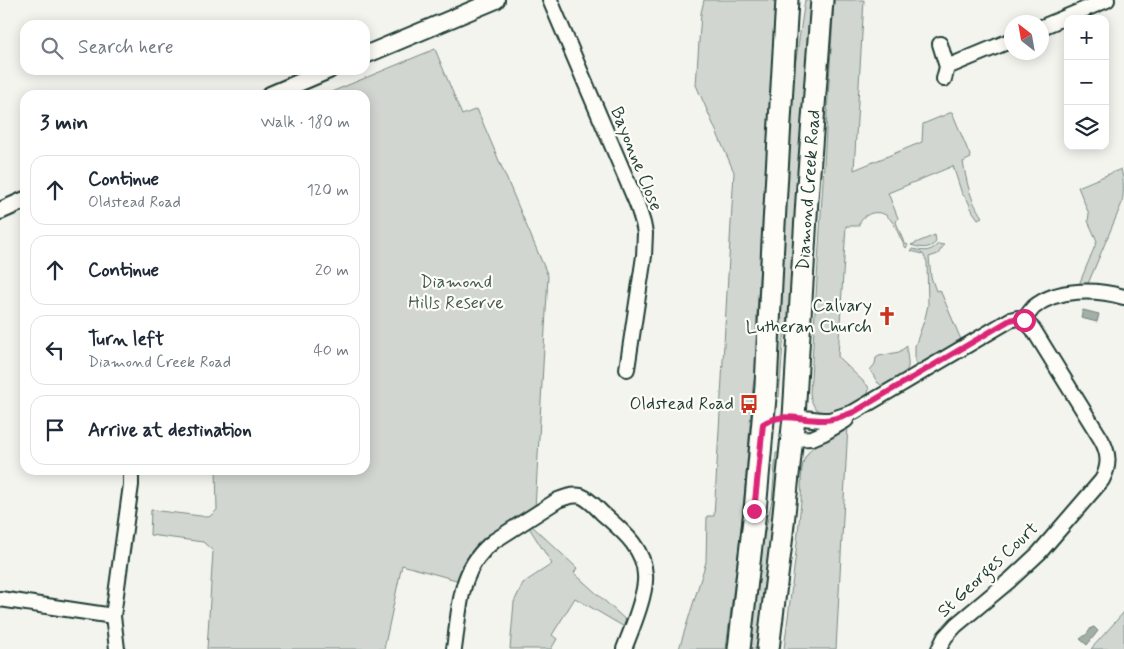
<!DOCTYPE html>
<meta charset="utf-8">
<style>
body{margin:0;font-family:Mynerve,sans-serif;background:#f6f6f7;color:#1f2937}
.controls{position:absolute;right:15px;top:15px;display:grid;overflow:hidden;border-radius:10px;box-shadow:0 2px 12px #0003}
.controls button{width:45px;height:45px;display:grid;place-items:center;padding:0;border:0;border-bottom:1px solid #e0e1e3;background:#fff;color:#1f2937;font:25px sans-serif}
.compass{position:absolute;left:1004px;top:15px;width:45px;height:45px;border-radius:50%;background:#fff;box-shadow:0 2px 12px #0003;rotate:329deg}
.stop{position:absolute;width:15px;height:15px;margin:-11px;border:4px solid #db2777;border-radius:50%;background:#fff}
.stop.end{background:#db2777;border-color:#fff;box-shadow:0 1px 5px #0008}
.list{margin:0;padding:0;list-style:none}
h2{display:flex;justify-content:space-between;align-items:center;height:65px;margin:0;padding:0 20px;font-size:21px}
h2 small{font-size:16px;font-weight:400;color:#747a83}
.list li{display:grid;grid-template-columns:32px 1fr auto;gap:15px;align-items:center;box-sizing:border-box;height:70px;margin:0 10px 10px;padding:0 10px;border:1px solid #e0e1e3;border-radius:15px}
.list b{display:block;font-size:19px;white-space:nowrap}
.list p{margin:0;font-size:16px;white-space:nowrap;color:#747a83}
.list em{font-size:16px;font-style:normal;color:#747a83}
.icon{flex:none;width:28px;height:28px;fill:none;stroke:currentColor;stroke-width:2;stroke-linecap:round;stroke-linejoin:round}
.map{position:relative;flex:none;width:1124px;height:649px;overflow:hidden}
.search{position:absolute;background:#fff;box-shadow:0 2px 12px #0003;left:20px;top:20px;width:350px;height:55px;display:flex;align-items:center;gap:12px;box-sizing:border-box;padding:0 18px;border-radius:15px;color:#747a83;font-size:19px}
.panel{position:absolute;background:#fff;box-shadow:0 2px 12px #0003;left:20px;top:90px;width:350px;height:385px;border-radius:15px}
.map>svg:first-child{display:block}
.green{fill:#d1d6d1;stroke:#788a82}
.water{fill:#a3aea7;stroke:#6e8179}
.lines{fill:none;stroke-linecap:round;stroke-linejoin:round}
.minor-casing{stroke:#1f3d34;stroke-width:18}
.tertiary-casing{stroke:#1f3d34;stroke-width:20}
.primary-casing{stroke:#1f3d34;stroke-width:25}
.minor{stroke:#fdfcf7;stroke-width:14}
.tertiary{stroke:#fdfcf7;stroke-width:16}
.primary{stroke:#fdfcf7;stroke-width:21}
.route{stroke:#db2777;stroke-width:6}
.labels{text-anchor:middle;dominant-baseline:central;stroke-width:4.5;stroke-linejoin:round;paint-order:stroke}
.street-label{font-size:18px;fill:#1f3d34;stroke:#fdfcf7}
.park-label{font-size:18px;fill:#435c53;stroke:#fdfcf7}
.poi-label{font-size:18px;fill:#1f3d34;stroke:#fdfcf7;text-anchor:end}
</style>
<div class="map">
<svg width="1124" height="649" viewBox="0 0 1124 649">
<rect width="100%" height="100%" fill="#f4f4ef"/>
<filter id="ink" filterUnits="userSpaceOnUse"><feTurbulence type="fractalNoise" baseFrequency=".02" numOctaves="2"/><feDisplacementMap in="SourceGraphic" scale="10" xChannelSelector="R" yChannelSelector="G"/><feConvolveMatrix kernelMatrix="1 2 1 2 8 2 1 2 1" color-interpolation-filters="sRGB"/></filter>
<g filter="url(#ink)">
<path class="green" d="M 704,0 L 776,0 L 757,314 L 757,367 L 753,386 L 747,464 L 741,531 L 726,649 L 679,649 L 706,562 L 707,516 L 714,516 L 734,172 L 696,85 L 701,13 Z
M 805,0 L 811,0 L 790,309 L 783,344 L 779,397 L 773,397 L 793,79 Z
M 834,0 L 864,0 L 854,170 L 922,142 L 923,124 L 952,112 L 971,158 L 963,162 C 967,183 970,200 982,217 L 978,219 L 973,212 L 967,199 L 962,194 L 953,166 L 888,193 L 898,218 L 896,222 L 904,243 L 908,245 L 906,248 C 896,234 894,209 872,213 C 865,215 861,220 858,226 L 846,226 L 838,356 L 840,359 L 868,386 C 869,389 869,393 866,397 C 863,400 857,402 853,405 C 835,415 814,421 810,394 Z
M 435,49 L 462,115 L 477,109 L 548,276 L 535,509 L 460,581 L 402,565 L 384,649 L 207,649 L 213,551 L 203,542 L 150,535 L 151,510 L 209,517 L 217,510 L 216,470 L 365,470 L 365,95 L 324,95 Z
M 1121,169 C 1124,180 1124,191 1122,203 L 1087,286 L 1078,287 L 1097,241 L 1088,221 L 1089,214 L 1078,187 Z
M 935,235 L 936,242 C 929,250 920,248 911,245 Z
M 938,244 L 944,245 L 938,254 L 929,257 L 931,277 L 936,291 L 940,290 L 962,342 L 920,365 L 915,362 L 915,346 L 925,318 L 928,305 L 927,262 L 923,254 L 911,251 L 912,249 C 924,251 929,253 938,244 Z
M 907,346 C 906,354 909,361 908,367 C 907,374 889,383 883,386 L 878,383 L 870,370 L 875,364 L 876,358 L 879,356 L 899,352 Z
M 848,425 L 836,649 L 784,649 C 790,600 797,551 801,501 C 802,489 799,467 806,456 C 814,441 833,434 848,425 Z
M 776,453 L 782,453 L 760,649 L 747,649 L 757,568 L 772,500 Z
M 530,524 L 577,568 L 574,573 L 629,623 L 626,628 L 575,598 L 552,635 L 557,639 L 551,649 L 510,649 L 514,602 L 523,583 L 552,564 L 528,526 Z
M 1124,612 L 1124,649 L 1091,649 Z"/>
<path class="water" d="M 1083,310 L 1099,314 L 1097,322 L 1081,318 Z
M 1094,627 L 1098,631 L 1087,645 L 1080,639 L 1087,634 L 1091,628 Z"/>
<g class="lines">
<g class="minor-casing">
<path id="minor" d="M 550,0 L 637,204 L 643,223 L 645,233 L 644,256 L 627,369
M 1042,27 L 1107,0
M 940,44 L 947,67 L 944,79
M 947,67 L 1012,40
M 794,417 L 822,420 L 830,420 L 854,412 L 1010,320 L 1018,318 L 1024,320 C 1027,316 1030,311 1034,307 C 1057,288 1096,289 1124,297
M 792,439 L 812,438 L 824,433 L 846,420
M 0,599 L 113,616
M 117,649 L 113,616 L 131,485 L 131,470
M 454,649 C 460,609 458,568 494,541 L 558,500 C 565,497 573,494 581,496 C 589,499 596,507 602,513 C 621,530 644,547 645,575 C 647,593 631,631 624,649
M 939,649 L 945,637 L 956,625 L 1010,580 L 1039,553 L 1102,480 C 1110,465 1109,453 1101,439 L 1033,329 L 1024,320"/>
</g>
<g class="tertiary-casing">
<path id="tertiary" d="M 365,55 L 496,0
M 270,95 L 329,70
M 0,211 L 25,200"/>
</g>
<g class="primary-casing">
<path id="primary" d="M 739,649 L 755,511 L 766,386 L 773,242 L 787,0
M 768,649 L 781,543 L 794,417 L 807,199 L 822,0"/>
</g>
<use href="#minor" class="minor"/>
<use href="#tertiary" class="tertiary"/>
<use href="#primary" class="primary"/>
</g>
</g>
<g class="lines" filter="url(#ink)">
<path class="route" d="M 754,511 L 763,424 C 783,411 801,421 824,420 C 834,420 844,416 854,412 L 1010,320 L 1018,318 L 1024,320"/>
</g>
<defs>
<g id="church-bare" transform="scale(1.5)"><path d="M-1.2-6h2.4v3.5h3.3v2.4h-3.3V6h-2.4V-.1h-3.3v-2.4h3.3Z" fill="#c8321e" stroke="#fdfcf7" stroke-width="2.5" paint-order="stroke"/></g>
<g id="bus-bare" transform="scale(1.5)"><path d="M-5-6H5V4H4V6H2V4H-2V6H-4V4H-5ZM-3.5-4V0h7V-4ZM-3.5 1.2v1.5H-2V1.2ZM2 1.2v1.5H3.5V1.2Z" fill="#c8321e" stroke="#fdfcf7" stroke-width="2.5" paint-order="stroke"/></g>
</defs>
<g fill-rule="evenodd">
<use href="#church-bare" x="887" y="316"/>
<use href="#bus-bare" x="749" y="404"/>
</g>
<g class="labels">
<g class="street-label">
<text transform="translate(636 159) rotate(68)">Bayonne Close</text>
<text transform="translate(809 190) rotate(-86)">Diamond Creek Road</text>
<text transform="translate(988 570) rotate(-43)">St Georges Court</text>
</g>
<g class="park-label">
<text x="456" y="282">Diamond<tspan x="456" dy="21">Hills Reserve</tspan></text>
</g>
<g class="poi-label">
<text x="872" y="306">Calvary<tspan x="872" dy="21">Lutheran Church</tspan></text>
<text x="734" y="404">Oldstead Road</text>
</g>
</g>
</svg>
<div class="controls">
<button>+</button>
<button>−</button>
<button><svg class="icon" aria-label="layers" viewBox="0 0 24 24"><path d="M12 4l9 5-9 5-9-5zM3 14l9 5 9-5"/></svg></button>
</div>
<svg class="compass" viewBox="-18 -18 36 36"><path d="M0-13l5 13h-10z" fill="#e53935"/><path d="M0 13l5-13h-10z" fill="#747a83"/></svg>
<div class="stop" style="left:1024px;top:320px"></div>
<div class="stop end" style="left:754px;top:511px"></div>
<div class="search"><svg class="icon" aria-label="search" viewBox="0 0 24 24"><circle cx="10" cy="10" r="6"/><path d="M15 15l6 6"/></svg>Search here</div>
<section class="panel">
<h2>3 min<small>Walk · 180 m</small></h2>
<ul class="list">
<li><svg class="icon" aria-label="ahead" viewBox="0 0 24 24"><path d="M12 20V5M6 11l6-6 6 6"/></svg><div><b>Continue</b><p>Oldstead Road</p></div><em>120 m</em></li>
<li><svg class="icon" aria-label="ahead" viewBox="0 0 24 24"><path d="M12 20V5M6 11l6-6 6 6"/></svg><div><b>Continue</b></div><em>20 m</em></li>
<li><svg class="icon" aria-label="left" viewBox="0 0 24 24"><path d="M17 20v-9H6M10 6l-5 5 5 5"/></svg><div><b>Turn left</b><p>Diamond Creek Road</p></div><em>40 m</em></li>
<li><svg class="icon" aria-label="arrive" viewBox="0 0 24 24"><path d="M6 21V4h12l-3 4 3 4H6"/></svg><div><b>Arrive at destination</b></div></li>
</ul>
</section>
</div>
